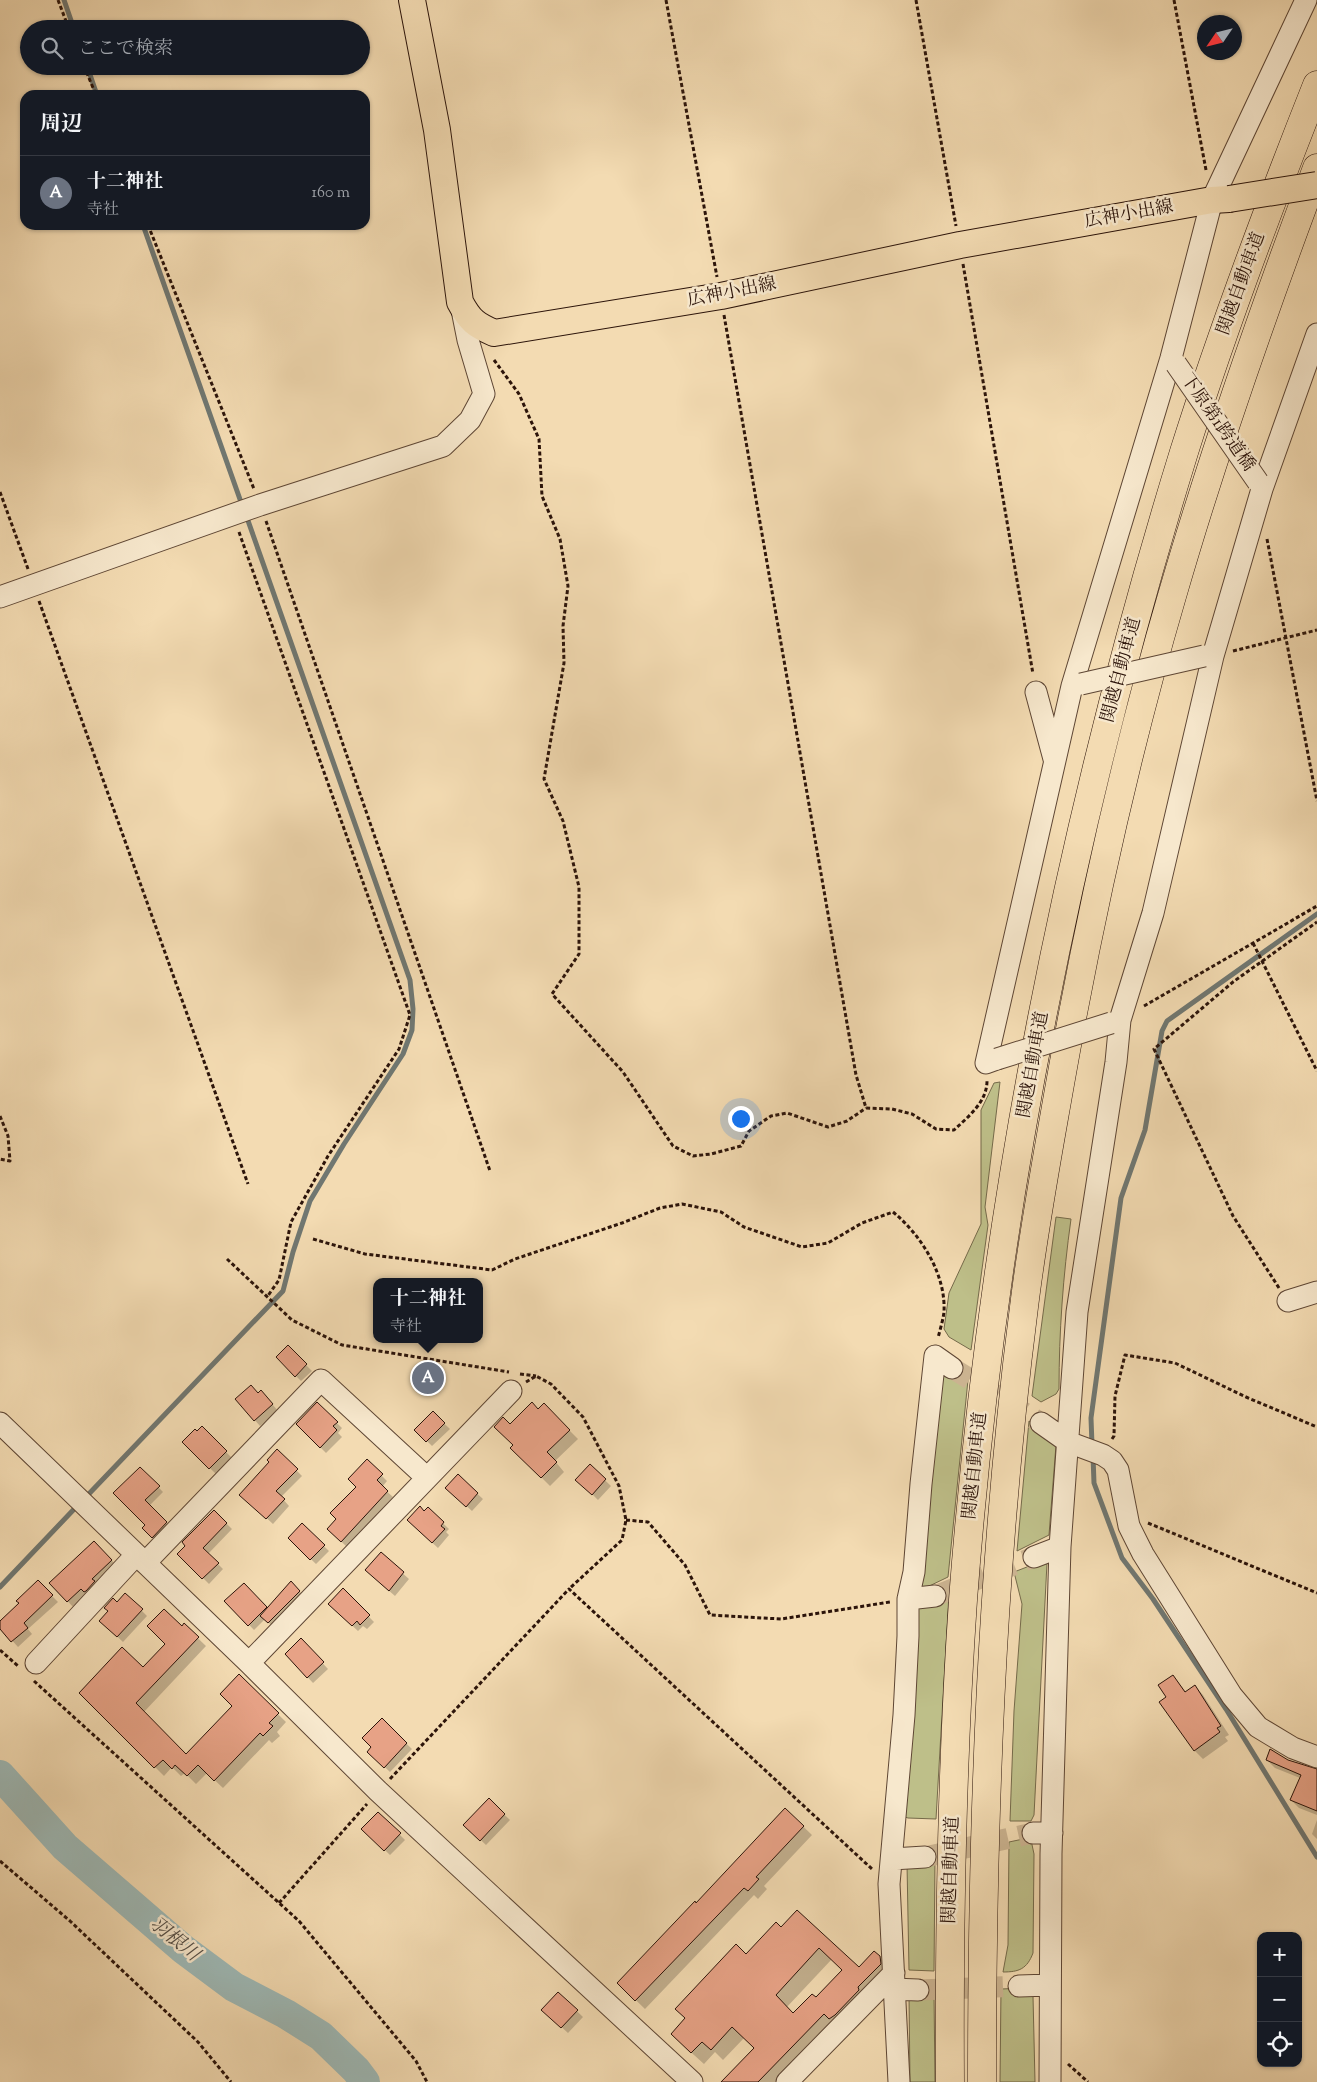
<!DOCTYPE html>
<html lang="ja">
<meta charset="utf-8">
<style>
body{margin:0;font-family:"Sorts Mill Goudy","Noto Serif JP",serif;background:#242831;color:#f1f3f6}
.controls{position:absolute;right:15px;bottom:15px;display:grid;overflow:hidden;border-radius:10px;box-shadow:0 1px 4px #0004}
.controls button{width:45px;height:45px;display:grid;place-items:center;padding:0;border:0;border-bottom:1px solid #363941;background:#171b24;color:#f1f3f6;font:25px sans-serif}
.compass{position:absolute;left:1197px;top:15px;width:45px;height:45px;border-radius:50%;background:#171b24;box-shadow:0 1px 4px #0004;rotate:235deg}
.you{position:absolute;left:740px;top:1118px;width:18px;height:18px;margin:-12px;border:4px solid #fff;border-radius:50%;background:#1a73e8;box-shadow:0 0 0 8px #1a73e833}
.badge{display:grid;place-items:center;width:32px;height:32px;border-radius:50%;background:#1a73e8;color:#fff;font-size:16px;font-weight:700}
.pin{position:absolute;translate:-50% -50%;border:2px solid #fff;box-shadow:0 1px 5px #0006}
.popup{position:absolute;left:373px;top:1278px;width:110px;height:65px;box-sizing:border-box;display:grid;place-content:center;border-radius:10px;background:#171b24;filter:drop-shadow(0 1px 4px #0005);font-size:16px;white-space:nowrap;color:#9ea1a6}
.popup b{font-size:19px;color:#f1f3f6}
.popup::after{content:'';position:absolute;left:50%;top:100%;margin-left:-10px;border:10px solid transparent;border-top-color:#171b24}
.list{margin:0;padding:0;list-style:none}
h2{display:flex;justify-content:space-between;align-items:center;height:65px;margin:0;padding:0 20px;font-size:21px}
h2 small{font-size:16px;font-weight:400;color:#9ea1a6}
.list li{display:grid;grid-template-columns:32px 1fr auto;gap:15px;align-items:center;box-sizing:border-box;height:75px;padding:0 20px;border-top:1px solid #363941}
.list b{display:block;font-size:19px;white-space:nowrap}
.list p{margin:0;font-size:16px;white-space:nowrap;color:#9ea1a6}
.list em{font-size:16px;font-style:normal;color:#9ea1a6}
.icon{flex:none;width:28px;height:28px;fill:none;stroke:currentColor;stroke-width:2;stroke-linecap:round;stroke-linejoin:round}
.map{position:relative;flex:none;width:1317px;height:2082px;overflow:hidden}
.search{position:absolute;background:#171b24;box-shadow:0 1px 4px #0004;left:20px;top:20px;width:350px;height:55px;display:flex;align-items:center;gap:12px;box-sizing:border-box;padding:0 18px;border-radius:28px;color:#9ea1a6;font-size:19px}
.panel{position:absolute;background:#171b24;box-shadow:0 1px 4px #0004;left:20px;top:90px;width:350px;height:140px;border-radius:15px}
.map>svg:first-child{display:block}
.green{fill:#bebf89;stroke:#756a4a}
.shadow{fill:#0003;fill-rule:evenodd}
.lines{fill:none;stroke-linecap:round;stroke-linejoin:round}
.stream{stroke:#707771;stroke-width:5}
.river{stroke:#9eb9b6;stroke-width:30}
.building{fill:#e7a286;stroke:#2c140a;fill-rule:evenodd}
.minor-tunnel{stroke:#cbb390;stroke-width:21;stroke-dasharray:21 11;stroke-linecap:butt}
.minor-casing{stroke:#5e4634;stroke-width:23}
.major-casing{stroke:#2c140a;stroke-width:28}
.highway-casing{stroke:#2c140a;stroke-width:29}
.path{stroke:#2c140a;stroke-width:3;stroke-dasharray:4 2.5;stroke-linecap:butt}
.minor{stroke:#f7e8cd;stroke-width:21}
.major{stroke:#f3dbb2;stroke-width:26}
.highway{stroke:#f3dbb2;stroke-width:28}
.minor-bridge-casing{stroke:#5e4634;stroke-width:23;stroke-linecap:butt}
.major-bridge-casing{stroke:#2c140a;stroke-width:28;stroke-linecap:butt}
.minor-bridge{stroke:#f7e8cd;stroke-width:21}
.major-bridge{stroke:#f3dbb2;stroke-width:26}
.labels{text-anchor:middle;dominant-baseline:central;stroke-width:5;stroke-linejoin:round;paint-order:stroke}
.street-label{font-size:18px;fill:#2c140a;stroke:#f7e8cd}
.water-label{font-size:19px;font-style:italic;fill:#544e46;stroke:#f7e8cd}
</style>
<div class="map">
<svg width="1317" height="2082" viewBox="0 0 1317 2082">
<rect width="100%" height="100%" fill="#f3dbb2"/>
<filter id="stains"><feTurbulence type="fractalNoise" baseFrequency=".004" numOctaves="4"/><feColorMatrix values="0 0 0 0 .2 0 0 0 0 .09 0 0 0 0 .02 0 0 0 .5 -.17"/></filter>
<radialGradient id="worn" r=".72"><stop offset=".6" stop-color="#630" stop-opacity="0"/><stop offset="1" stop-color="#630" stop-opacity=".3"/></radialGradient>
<path class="green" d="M 1000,1082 L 985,1207 L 988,1225 L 971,1350 L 949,1337 L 944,1329 L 949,1293 L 981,1224 L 981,1110 L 994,1083 Z
M 1056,1217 L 1071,1219 C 1063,1276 1059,1332 1059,1389 L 1056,1394 L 1041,1402 L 1032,1396 Z
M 951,1370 L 968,1380 L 948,1577 L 921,1590 L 939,1378 Z
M 1029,1421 L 1040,1429 L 1056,1445 L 1049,1535 L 1017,1551 Z
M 1045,1560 L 1047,1563 L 1034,1815 L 1031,1821 L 1010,1821 L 1014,1711 L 1022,1604 L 1014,1572 Z
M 949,1593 L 936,1819 L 908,1818 L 905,1817 L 915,1606 Z
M 1028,1838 L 1031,1840 L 1034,1854 L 1033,1953 C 1027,1969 1019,1972 1003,1972 L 1008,1945 L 1009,1842 Z
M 935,1857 L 934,1971 L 909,1970 L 907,1864 Z
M 1027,1988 L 1033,1996 L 1035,2082 L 1000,2082 L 1001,1989 Z
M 934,1993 L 935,2082 L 910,2082 L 909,1995 Z"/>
<path class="shadow" d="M 288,1347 L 312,1371 L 301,1381 L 278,1358 Z
M 259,1394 L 267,1398 L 278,1411 L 260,1426 L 236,1399 Z
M 317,1404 L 342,1428 L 338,1433 L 342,1437 L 326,1453 L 297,1424 Z
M 544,1405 L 578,1439 L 555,1461 L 564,1472 L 550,1486 L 512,1448 L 515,1445 L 510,1426 L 539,1410 Z
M 433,1413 L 450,1429 L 432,1446 L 416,1430 Z
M 202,1428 L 232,1458 L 216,1474 L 183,1442 Z
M 277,1451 L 302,1476 L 281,1497 L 289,1506 L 273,1524 L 247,1500 Z
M 367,1461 L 387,1481 L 382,1487 L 393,1497 L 347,1547 L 328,1529 L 338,1519 L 358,1487 Z
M 590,1466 L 611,1486 L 598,1500 L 583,1485 Z
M 140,1468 L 163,1492 L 149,1506 L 171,1528 L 157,1542 L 144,1528 L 146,1526 Z
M 458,1476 L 483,1499 L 472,1511 L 447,1488 Z
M 428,1509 L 449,1529 L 446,1532 L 449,1535 L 438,1548 L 414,1526 Z
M 214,1511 L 232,1529 L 208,1554 L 223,1569 L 209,1584 L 179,1554 Z
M 302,1525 L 329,1551 L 316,1564 L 289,1538 Z
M 94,1542 L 117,1566 L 73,1607 L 51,1583 Z
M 381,1554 L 409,1579 L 395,1596 L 372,1576 Z
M 38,1582 L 58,1602 L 28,1629 L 32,1634 L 18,1647 L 0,1627 L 0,1622 L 21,1603 Z
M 291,1583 L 305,1597 L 274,1628 L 265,1619 L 254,1630 L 226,1601 L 244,1585 L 267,1609 Z
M 343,1590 L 374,1622 L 367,1629 L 363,1626 L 358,1631 L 329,1604 Z
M 126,1595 L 147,1616 L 123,1642 L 101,1621 Z
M 184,1625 L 206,1646 L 143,1713 L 186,1756 L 234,1706 L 239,1676 L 286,1722 L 277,1732 L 280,1736 L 272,1743 L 269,1740 L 223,1788 L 207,1773 L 196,1784 L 185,1773 L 181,1776 L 172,1767 L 164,1776 L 81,1693 L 143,1669 Z
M 301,1640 L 328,1669 L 313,1683 L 286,1654 Z
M 1173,1676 L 1186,1692 L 1195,1686 L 1203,1695 L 1229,1735 L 1225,1737 L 1228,1741 L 1203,1759 L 1194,1750 L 1168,1697 Z
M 382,1720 L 412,1749 L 390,1772 L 369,1752 L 373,1747 Z
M 1267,1760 L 1288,1761 L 1317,1770 L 1317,1815 L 1299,1808 L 1291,1800 L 1300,1778 L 1275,1768 Z
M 489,1800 L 510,1820 L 486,1845 L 465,1825 Z
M 785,1809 L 812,1835 L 764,1886 L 767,1889 L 758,1899 L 754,1895 L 645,2009 L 618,1983 L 696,1904 Z
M 378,1813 L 405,1840 L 390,1855 L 363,1829 Z
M 1317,1820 L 1317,1839 L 1312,1834 Z
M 798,1912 L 859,1969 L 874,1953 L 892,1969 L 781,2082 L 723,2082 L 755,2049 L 744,2038 L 723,2060 L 715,2052 L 704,2064 L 684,2046 L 746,1956 L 781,1929 ZM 832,1959 L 844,1970 L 816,1999 L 793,2015 L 786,2008 Z
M 558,1993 L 583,2017 L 568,2033 L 543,2010 Z"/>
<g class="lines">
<path class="stream" d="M 64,0 L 74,29
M 87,66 L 97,95
M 143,225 L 242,505
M 1092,1445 L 1091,1418 L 1121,1198 L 1145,1130 L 1162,1031 L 1167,1021 L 1317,914
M 1093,1456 L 1094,1483 L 1122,1558 L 1153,1599 L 1226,1709 L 1317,1857
M 84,1499 L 283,1291 L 293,1252 L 310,1201 L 344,1144 L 403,1054 L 412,1030 L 413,1009 L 410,980 L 246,515
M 0,1587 L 78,1505"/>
<path class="river" d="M 0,1775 L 65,1847 L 183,1949 L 234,1987 L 286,2014 L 321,2036 L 356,2070 L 365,2082"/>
</g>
<path class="building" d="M 288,1345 L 307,1364 L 295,1377 L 276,1357 Z
M 251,1385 L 258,1393 L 261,1390 L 273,1404 L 254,1421 L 235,1399 Z
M 317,1402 L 338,1422 L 333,1426 L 337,1430 L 320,1448 L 296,1424 Z
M 532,1402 L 538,1409 L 544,1403 L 570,1430 L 547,1452 L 557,1462 L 541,1478 L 510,1448 L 513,1445 L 494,1427 L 503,1417 L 510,1424 Z
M 433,1411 L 445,1423 L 426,1442 L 414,1430 Z
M 202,1426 L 227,1451 L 209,1469 L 182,1442 L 195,1429 L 197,1431 Z
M 277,1449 L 298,1469 L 276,1491 L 285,1499 L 266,1519 L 239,1495 L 269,1462 L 267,1460 Z
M 367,1459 L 383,1474 L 377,1480 L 388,1491 L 341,1542 L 327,1529 L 336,1519 L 330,1513 L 356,1487 L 348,1479 Z
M 590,1464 L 606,1479 L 592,1495 L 575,1480 Z
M 140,1467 L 160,1486 L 145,1500 L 167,1522 L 152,1538 L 142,1528 L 145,1525 L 113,1493 Z
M 458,1474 L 478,1493 L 466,1507 L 445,1488 Z
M 420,1506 L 424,1511 L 428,1507 L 444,1522 L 441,1526 L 445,1529 L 432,1543 L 407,1520 Z
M 214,1510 L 227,1523 L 203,1548 L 219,1563 L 202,1579 L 177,1554 L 185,1546 L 182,1542 Z
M 302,1523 L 325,1545 L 310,1560 L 288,1538 Z
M 94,1541 L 112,1560 L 92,1579 L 95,1581 L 86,1591 L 84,1592 L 81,1589 L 67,1602 L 49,1583 Z
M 381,1552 L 404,1572 L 389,1591 L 365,1570 Z
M 38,1580 L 53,1595 L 24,1623 L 28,1628 L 11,1642 L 0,1629 L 0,1621 L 19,1603 L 16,1601 Z
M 291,1581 L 300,1591 L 268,1623 L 260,1616 Z
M 244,1583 L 267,1607 L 248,1626 L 224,1601 Z
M 343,1588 L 370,1615 L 360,1625 L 357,1621 L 352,1626 L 328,1604 Z
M 125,1593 L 143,1609 L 117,1637 L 99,1621 L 108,1611 L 104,1608 L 113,1598 L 117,1602 Z
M 164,1609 L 182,1626 L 184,1623 L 199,1637 L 136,1703 L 186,1754 L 232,1706 L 220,1694 L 239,1674 L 279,1713 L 269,1723 L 273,1726 L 263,1736 L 260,1733 L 214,1781 L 198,1765 L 187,1776 L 175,1765 L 172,1769 L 163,1760 L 154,1768 L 79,1693 L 122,1647 L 143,1667 L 165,1644 L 147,1626 Z
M 301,1638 L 324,1662 L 307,1678 L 285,1654 Z
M 1173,1675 L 1185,1692 L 1195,1685 L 1221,1726 L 1217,1728 L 1220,1732 L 1194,1751 L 1159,1702 L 1166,1697 L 1158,1685 Z
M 382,1718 L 407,1743 L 384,1768 L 367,1752 L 371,1747 L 362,1738 Z
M 1270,1749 L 1288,1760 L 1317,1769 L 1317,1811 L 1290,1800 L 1301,1775 L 1266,1760 Z
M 489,1798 L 505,1814 L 480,1841 L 463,1825 Z
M 785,1808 L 804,1826 L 756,1877 L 759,1879 L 748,1891 L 744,1888 L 635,2001 L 617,1983 L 695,1901 L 696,1903 Z
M 378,1812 L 401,1833 L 384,1851 L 361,1829 Z
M 797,1910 L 859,1967 L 874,1951 L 880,1956 L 881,1964 L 858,1987 L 859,1990 L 835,2015 L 829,2019 L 824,2014 L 758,2082 L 721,2082 L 754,2048 L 732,2027 L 711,2050 L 702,2042 L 691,2053 L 671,2034 L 685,2018 L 675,2009 L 736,1944 L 746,1954 L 776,1922 L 781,1927 ZM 819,1948 L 842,1970 L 816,1997 L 812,1994 L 793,2013 L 776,1995 Z
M 558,1992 L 578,2010 L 561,2028 L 541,2010 Z"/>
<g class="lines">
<path class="minor-tunnel" d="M 952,1368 L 1041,1423
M 935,1596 L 1034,1557
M 925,1857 L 1033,1833
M 918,1990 L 1019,1986"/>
<g class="minor-casing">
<path id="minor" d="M 0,597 L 260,505 L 443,446 L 470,420 L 484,394 L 468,340 L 461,305
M 1036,692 L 1054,759
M 997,1059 L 986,1063 L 1072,686 L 1171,358 L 1212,200 L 1306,0
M 1288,1301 L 1317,1292
M 0,1423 L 249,1663 L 378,1791 L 692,2082
M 1041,1423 L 1068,1442 L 1103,1455 L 1112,1461 L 1118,1470 L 1129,1526 L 1143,1554 L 1232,1696 L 1258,1727 L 1293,1748 L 1317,1757
M 1034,1557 L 1060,1547
M 145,1563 L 321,1380 L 426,1477
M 908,1599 L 935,1596
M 36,1663 L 136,1555
M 249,1663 L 511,1391
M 1033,1833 L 1052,1833
M 892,1859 L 925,1857
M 1019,1986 L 1050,1985
M 893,1989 L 918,1990
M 787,2082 L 894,1973
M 899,2082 L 889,1884 L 904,1715 L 908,1636 L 908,1599 L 914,1572 L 921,1484 L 935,1356 L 952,1368
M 1050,2082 L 1051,1854 L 1060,1547 L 1077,1312 L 1116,1062 L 1120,1020 L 1153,913 L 1213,656 L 1262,489 L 1317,334"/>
</g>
<g class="major-casing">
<path id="major" d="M 412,0 L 437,130 L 460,302 C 470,321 476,325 494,333 L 721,296 L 960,245 L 1212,200 L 1229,199"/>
</g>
<g class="highway-casing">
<path id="highway" d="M 950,2082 C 949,1921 952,1760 963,1600 C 992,1214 1070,821 1184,452 C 1223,328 1269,206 1317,85
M 982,2082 C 982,1823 991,1564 1024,1307 C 1033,1233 1047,1158 1060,1084 C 1089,920 1125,756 1172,596 C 1214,451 1264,309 1317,168"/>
</g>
<path class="path" d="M 58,0 L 69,29
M 666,0 L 717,277
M 916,0 L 956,226
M 1174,0 L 1206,170
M 84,66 L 96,95
M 148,225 L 254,489
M 963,264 L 1033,674
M 724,315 L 856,1075 L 866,1108 L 892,1109 L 912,1114 L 936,1129 L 954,1130 C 968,1117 987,1102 987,1081
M 494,360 L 519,394 L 539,439 L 542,496 L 560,539 L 568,586 L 563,626 L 564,663 L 544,779 L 563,821 L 579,887 L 579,954 L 552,994 L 623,1072 L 673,1146 L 693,1156 L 711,1154 L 741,1146 L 749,1131 L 771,1116 L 787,1113 L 828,1127 L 847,1121 L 866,1108
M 0,492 L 28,569
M 266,521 L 490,1171
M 239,532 L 410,1015 L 399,1049 L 328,1156 L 291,1222 L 279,1280 L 267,1297
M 1267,539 L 1317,801
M 39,601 L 248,1184
M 1233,651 L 1317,630
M 1253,943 L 1317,1071
M 1144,1006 L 1317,906
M 0,1116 L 8,1136 L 10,1161 L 0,1159
M 313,1239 L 365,1254 L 492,1270 L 515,1259 L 622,1223 L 660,1208 L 682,1204 L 721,1212 L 744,1227 L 802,1247 L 828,1243 L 862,1223 L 893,1212 C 921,1235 946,1274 944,1312 C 943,1320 940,1330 938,1338
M 227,1259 L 292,1320 L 342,1345 L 509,1372
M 1279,1288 L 1233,1216 L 1154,1049 L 1233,982 L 1317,922
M 520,1374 L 536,1376
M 526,1382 L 536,1376 L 551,1384 L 583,1417 L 619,1486 L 626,1520 L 622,1540 L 569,1589
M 1112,1439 L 1114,1436 L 1115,1396 L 1125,1355 L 1175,1363 L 1246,1397 L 1317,1427
M 626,1520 L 648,1522 L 685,1565 L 710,1615 L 781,1619 L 890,1602
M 1148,1523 L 1317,1593
M 0,1650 L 18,1666
M 34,1681 L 299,1921 L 416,2061 L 427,2082
M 390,1779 L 569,1589 L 872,1869
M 0,1861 L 70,1921 L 198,2042 L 231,2082
M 279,1903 L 367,1804
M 1068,2064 L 1088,2082"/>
<use href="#minor" class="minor"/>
<use href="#major" class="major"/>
<use href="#highway" class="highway"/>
<g class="minor-bridge-casing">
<path id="minor-bridge" d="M 1176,364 L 1258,482
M 1081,684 L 1204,656
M 997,1059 L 1111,1023"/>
</g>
<g class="major-bridge-casing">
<path id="major-bridge" d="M 1229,199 L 1317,185"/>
</g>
<use href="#minor-bridge" class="minor-bridge"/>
<use href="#major-bridge" class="major-bridge"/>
</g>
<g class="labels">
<g class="street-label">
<text transform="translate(1129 215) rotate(-10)">広神小出線</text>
<text transform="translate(1242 284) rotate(-70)">関越自動車道</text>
<text transform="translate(732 293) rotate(-11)">広神小出線</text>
<text transform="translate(1217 423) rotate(55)">下原第1跨道橋</text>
<text transform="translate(1122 670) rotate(-75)">関越自動車道</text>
<text transform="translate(1034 1065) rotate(-80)">関越自動車道</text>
<text transform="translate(976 1466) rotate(-84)">関越自動車道</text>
<text transform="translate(952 1870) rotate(-88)">関越自動車道</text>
</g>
<g class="water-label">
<text transform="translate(174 1940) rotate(39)">羽根川</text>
</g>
</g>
<rect width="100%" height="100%" filter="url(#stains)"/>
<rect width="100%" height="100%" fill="url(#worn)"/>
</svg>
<div class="controls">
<button>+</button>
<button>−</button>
<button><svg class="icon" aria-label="locate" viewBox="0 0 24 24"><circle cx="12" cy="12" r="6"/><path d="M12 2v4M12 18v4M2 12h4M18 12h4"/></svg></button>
</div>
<svg class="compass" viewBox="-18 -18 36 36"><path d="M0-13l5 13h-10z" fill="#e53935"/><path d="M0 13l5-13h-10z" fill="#9ea1a6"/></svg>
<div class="you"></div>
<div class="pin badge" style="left:428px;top:1378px;background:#6b7280">A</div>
<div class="popup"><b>十二神社</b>寺社</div>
<div class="search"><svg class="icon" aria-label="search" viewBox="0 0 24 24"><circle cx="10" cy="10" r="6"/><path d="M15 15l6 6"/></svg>ここで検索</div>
<section class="panel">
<h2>周辺<small></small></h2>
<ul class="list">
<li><span class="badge" style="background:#6b7280">A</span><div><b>十二神社</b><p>寺社</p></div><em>160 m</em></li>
</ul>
</section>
</div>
